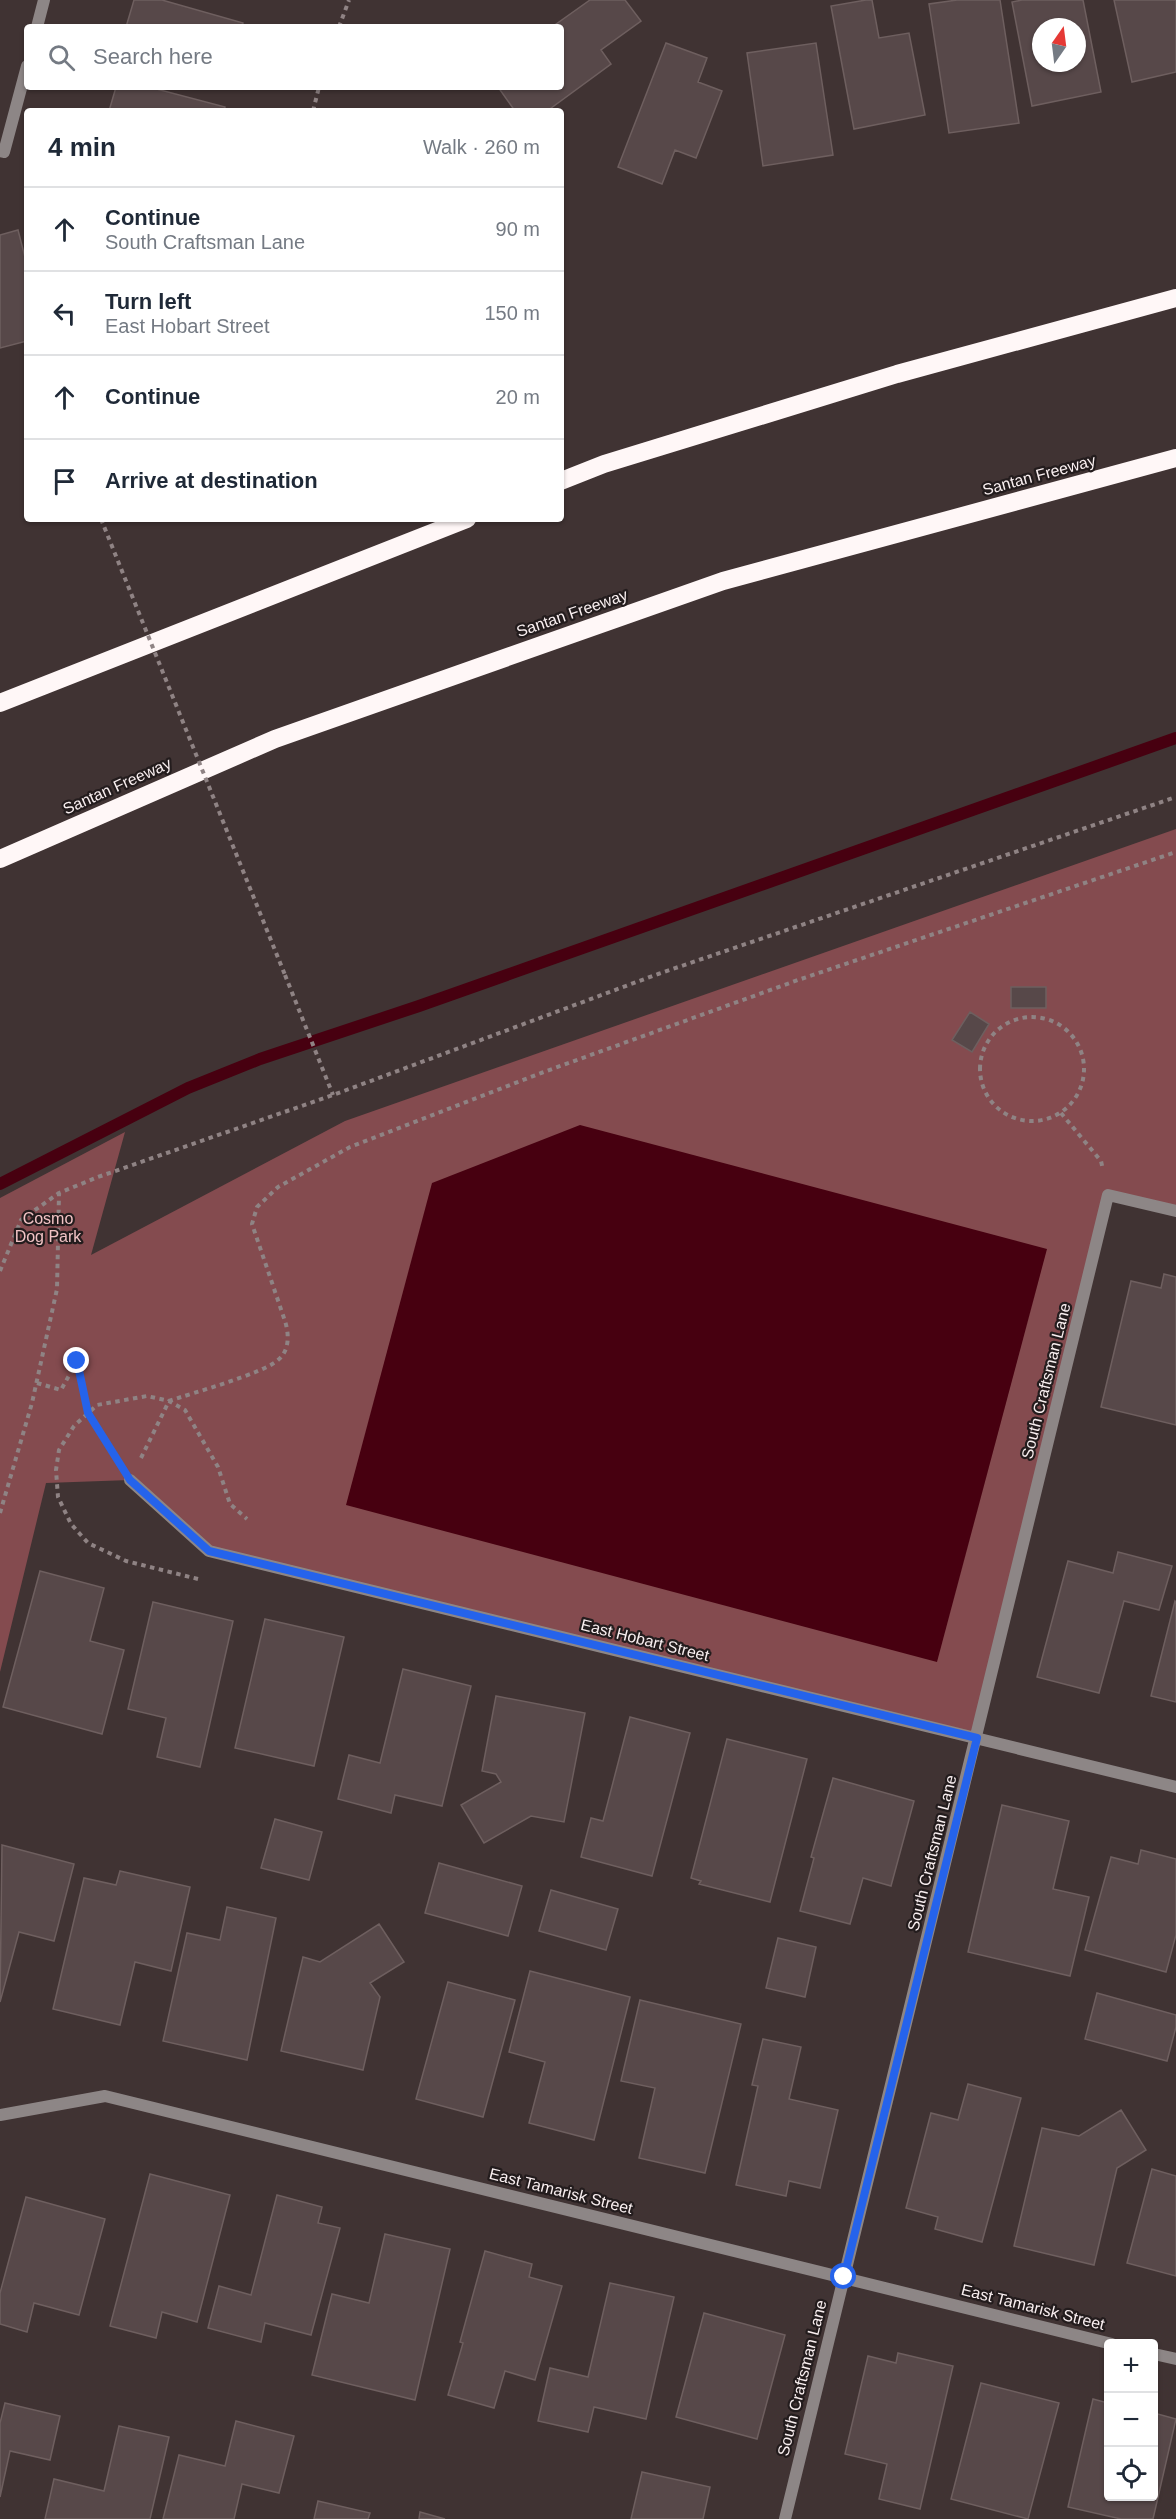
<!DOCTYPE html>
<meta charset="utf-8">
<style>
body{margin:0;font-family:Arial,sans-serif;background:#f6f6f7;color:#1f2937}
.controls{position:absolute;right:18px;bottom:18px;display:grid;overflow:hidden;border-radius:6px;box-shadow:0 2px 4px #0004}
.controls button{width:54px;height:54px;display:grid;place-items:center;padding:0;border:0;border-bottom:2px solid #e0e1e3;background:#fff;color:#1f2937;font:30px sans-serif}
.compass{position:absolute;left:1032px;top:18px;width:54px;height:54px;border-radius:50%;background:#fff;box-shadow:0 2px 4px #0004;rotate:14deg}
.stop{position:absolute;width:18px;height:18px;margin:-14px;border:4px solid #2563eb;border-radius:50%;background:#fff}
.stop.end{background:#2563eb;border-color:#fff;box-shadow:0 2px 6px #0008}
.list{margin:0;padding:0;list-style:none}
h2{display:flex;justify-content:space-between;align-items:center;height:78px;margin:0;padding:0 24px;font-size:26px}
h2 small{font-size:20px;font-weight:400;color:#747a83}
.list li{display:grid;grid-template-columns:39px 1fr auto;gap:18px;align-items:center;box-sizing:border-box;height:84px;padding:0 24px;border-top:2px solid #e0e1e3}
.list b{display:block;font-size:22px;white-space:nowrap}
.list p{margin:0;font-size:20px;white-space:nowrap;color:#747a83}
.list em{font-size:20px;font-style:normal;color:#747a83}
.icon{flex:none;width:33px;height:33px;fill:none;stroke:currentColor;stroke-width:2;stroke-linecap:round;stroke-linejoin:round}
.map{position:relative;flex:none;width:1176px;height:2519px;overflow:hidden}
.search{position:absolute;background:#fff;box-shadow:0 2px 4px #0004;left:24px;top:24px;width:540px;height:66px;display:flex;align-items:center;gap:15px;box-sizing:border-box;padding:0 21px;border-radius:6px;color:#747a83;font-size:22px}
.panel{position:absolute;background:#fff;box-shadow:0 2px 4px #0004;left:24px;top:108px;width:540px;height:414px;border-radius:6px}
.map>svg:first-child{display:block}
.green{fill:#844b4f}
.water{fill:#470010}
.lines{fill:none;stroke-linecap:round;stroke-linejoin:round}
.stream{stroke:#470010;stroke-width:12}
.building{fill:#574849;stroke:#6e5f5f;stroke-width:1.5;fill-rule:evenodd}
.path{stroke:#8f8384;stroke-width:4;stroke-dasharray:4.5 4.5;stroke-linecap:butt}
.street{stroke:#8d8686;stroke-width:12}
.highway{stroke:#fff7f7;stroke-width:18}
.path-bridge{stroke:#8f8384;stroke-width:4;stroke-dasharray:4.5 4.5;stroke-linecap:butt}
.route{stroke:#2563eb;stroke-width:8}
.labels{text-anchor:middle;dominant-baseline:central;stroke-width:4.5;stroke-linejoin:round;paint-order:stroke}
.street-label{font-size:16px;fill:#f9eff0;stroke:#231c1d}
.park-label{font-size:16px;fill:#f2c3c5;stroke:#231c1d}
</style>
<div class="map">
<svg width="1176" height="2519" viewBox="0 0 1176 2519">
<rect width="100%" height="100%" fill="#403333"/>
<path class="green" d="M 1176,829 L 1176,1211 L 1109,1195 L 977,1738 L 209,1551 L 130,1480 L 46,1483 L 0,1672 L 0,1198 L 125,1132 L 91,1255 L 345,1121 Z"/>
<path class="water" d="M 580,1125 L 1047,1249 L 937,1662 L 346,1505 L 432,1183 Z"/>
<g class="lines">
<path class="stream" d="M 0,1184 L 188,1088 L 260,1059 L 419,1006 L 1176,738"/>
</g>
<path class="building" d="M 134,0 L 162,0 L 243,23 L 242,27 L 126,27 Z
M 590,0 L 625,0 L 641,21 L 601,50 L 611,64 L 547,111 L 515,111 L 498,87 L 561,87 L 561,27 L 552,27 Z
M 866,0 L 872,0 L 879,38 L 909,33 L 925,115 L 854,129 L 831,6 Z
M 957,0 L 1000,0 L 1019,123 L 949,133 L 929,4 Z
M 1022,0 L 1083,0 L 1101,92 L 1032,106 L 1012,2 ZM 1041,27 L 1077,27 L 1077,63 L 1041,63 Z
M 1114,0 L 1176,0 L 1176,72 L 1132,82 Z
M 666,43 L 707,58 L 698,82 L 722,91 L 696,158 L 675,150 L 662,184 L 618,167 Z
M 816,43 L 833,155 L 763,166 L 747,53 Z
M 116,87 L 149,87 L 225,107 L 224,111 L 109,111 Z
M 18,230 L 27,265 L 27,341 L 0,348 L 0,235 Z
M 1011,987 L 1046,987 L 1046,1008 L 1011,1008 Z
M 970,1012 L 989,1024 L 972,1052 L 952,1040 Z
M 1164,1274 L 1176,1277 L 1176,1425 L 1101,1407 L 1131,1281 L 1161,1288 Z
M 1118,1552 L 1172,1566 L 1159,1610 L 1124,1601 L 1099,1693 L 1037,1677 L 1068,1561 L 1113,1573 Z
M 40,1571 L 104,1588 L 90,1641 L 124,1650 L 102,1734 L 3,1707 Z
M 1175,1601 L 1176,1602 L 1176,1702 L 1151,1696 Z
M 153,1602 L 233,1621 L 200,1767 L 157,1757 L 166,1718 L 128,1709 Z
M 265,1619 L 344,1637 L 314,1766 L 235,1748 Z
M 403,1669 L 471,1686 L 442,1806 L 395,1795 L 391,1813 L 338,1799 L 349,1755 L 380,1763 Z
M 496,1696 L 585,1713 L 564,1822 L 531,1816 L 484,1843 L 461,1805 L 501,1782 L 496,1774 L 482,1771 Z
M 630,1717 L 690,1733 L 652,1876 L 581,1857 L 591,1818 L 603,1821 Z
M 727,1739 L 807,1759 L 770,1902 L 699,1884 L 701,1881 L 691,1878 Z
M 833,1778 L 914,1801 L 891,1886 L 863,1878 L 850,1924 L 800,1911 L 814,1858 L 811,1857 Z
M 1002,1805 L 1069,1821 L 1053,1889 L 1089,1897 L 1070,1976 L 968,1952 Z
M 275,1819 L 322,1832 L 309,1880 L 261,1868 Z
M 2,1845 L 74,1864 L 54,1941 L 19,1932 L 0,2002 Z
M 1141,1850 L 1176,1859 L 1176,1935 L 1166,1972 L 1085,1950 L 1111,1857 L 1138,1864 Z
M 439,1863 L 522,1886 L 508,1936 L 425,1913 Z
M 120,1871 L 190,1887 L 171,1971 L 135,1962 L 120,2025 L 53,2009 L 84,1878 L 116,1885 Z
M 551,1890 L 618,1909 L 606,1950 L 539,1931 Z
M 227,1907 L 276,1918 L 247,2060 L 163,2041 L 187,1933 L 220,1940 Z
M 379,1924 L 404,1962 L 370,1983 L 380,1997 L 363,2070 L 281,2051 L 303,1957 L 320,1962 Z
M 778,1938 L 816,1947 L 805,1997 L 766,1988 Z
M 530,1971 L 630,1997 L 594,2140 L 529,2123 L 545,2062 L 509,2052 Z
M 448,1982 L 515,2000 L 483,2117 L 416,2099 Z
M 1097,1993 L 1176,2015 L 1176,2027 L 1167,2061 L 1085,2039 Z
M 640,2000 L 741,2024 L 705,2173 L 639,2158 L 655,2088 L 621,2081 Z
M 763,2039 L 801,2047 L 789,2099 L 838,2110 L 820,2188 L 789,2181 L 786,2196 L 736,2185 L 758,2086 L 752,2085 Z
M 968,2084 L 1021,2098 L 982,2242 L 935,2229 L 938,2217 L 906,2208 L 931,2113 L 958,2120 Z
M 1121,2110 L 1146,2150 L 1117,2168 L 1094,2265 L 1014,2246 L 1042,2128 L 1079,2136 Z
M 1152,2169 L 1176,2176 L 1176,2276 L 1127,2263 Z
M 150,2174 L 230,2195 L 197,2322 L 162,2312 L 156,2338 L 110,2326 Z
M 277,2195 L 322,2207 L 318,2223 L 340,2228 L 311,2335 L 265,2323 L 261,2342 L 208,2328 L 219,2286 L 251,2295 Z
M 26,2197 L 105,2219 L 79,2315 L 34,2303 L 27,2332 L 0,2324 L 0,2293 Z
M 385,2234 L 450,2249 L 415,2400 L 312,2375 L 332,2294 L 369,2303 Z
M 485,2251 L 532,2264 L 529,2277 L 562,2286 L 535,2380 L 505,2371 L 494,2408 L 448,2395 L 463,2343 L 460,2342 Z
M 610,2283 L 674,2297 L 646,2419 L 594,2407 L 588,2432 L 538,2421 L 550,2368 L 588,2377 Z
M 704,2313 L 785,2335 L 757,2439 L 676,2417 Z
M 898,2353 L 953,2366 L 920,2509 L 879,2499 L 887,2464 L 845,2454 L 868,2356 L 896,2363 Z
M 981,2383 L 1059,2403 L 1028,2519 L 951,2499 Z
M 1093,2399 L 1108,2403 L 1108,2496 L 1154,2496 L 1154,2413 L 1176,2419 L 1153,2519 L 1121,2519 L 1068,2507 Z
M 5,2403 L 60,2416 L 50,2460 L 10,2451 L 0,2497 L 0,2423 Z
M 236,2421 L 294,2436 L 279,2493 L 242,2484 L 234,2519 L 163,2519 L 179,2455 L 225,2466 Z
M 119,2426 L 169,2437 L 150,2519 L 45,2519 L 54,2479 L 104,2491 Z
M 642,2472 L 710,2487 L 703,2519 L 631,2519 Z
M 318,2501 L 370,2513 L 368,2519 L 314,2519 Z
M 420,2512 L 445,2519 L 419,2519 Z"/>
<g class="lines">
<path class="path" d="M 339,27 L 349,0
M 313,111 L 319,87
M 285,975 L 333,1095
M980 1069a52 52 0 1 1 104 0a52 52 0 1 1-104 0Z
M 1061,1113 L 1101,1161 L 1103,1170
M 0,1271 L 21,1220 L 59,1193 L 98,1177 L 333,1095 L 658,974 L 1176,797
M 37,1383 L 61,1390 L 77,1361 L 88,1413 L 117,1458
M 141,1458 L 169,1401 C 192,1393 262,1374 278,1360 C 290,1350 289,1334 285,1321 L 252,1224 L 257,1207 L 278,1187 L 350,1147 L 541,1073 L 798,980 L 1176,852
M 0,1513 L 32,1403 L 57,1289 L 59,1194
M 198,1579 L 126,1561 L 88,1543 L 71,1524 L 58,1497 L 56,1470 L 59,1450 L 74,1426 L 97,1405 L 147,1396 L 169,1401 L 185,1410 L 218,1467 L 230,1504 L 247,1519"/>
<path class="street" d="M 37,27 L 44,0
M 0,151 L 4,152 L 27,66
M 130,1480 L 209,1551 L 1176,1787
M 0,2115 L 105,2096 L 1112,2344
M 1154,2354 L 1176,2359
M 785,2519 L 1108,1195 L 1176,1211"/>
<path class="highway" d="M 561,481 L 604,464 L 897,374 L 1176,298
M 0,703 L 467,519
M 0,859 L 275,739 L 723,581 L 1176,458"/>
<path class="path-bridge" d="M 101,519 L 285,975"/>
</g>
<g class="lines">
<path class="route" d="M 77,1361 L 88,1413 L 130,1480 L 209,1551 L 977,1738 L 844,2277"/>
</g>
<g class="labels">
<g class="street-label">
<text transform="translate(1039 475) rotate(-15)">Santan Freeway</text>
<text transform="translate(572 613) rotate(-19)">Santan Freeway</text>
<text transform="translate(117 786) rotate(-24)">Santan Freeway</text>
<text transform="translate(1046 1381) rotate(-76)">South Craftsman Lane</text>
<text transform="translate(645 1640) rotate(14)">East Hobart Street</text>
<text transform="translate(932 1853) rotate(-76)">South Craftsman Lane</text>
<text transform="translate(561 2191) rotate(14)">East Tamarisk Street</text>
<text transform="translate(1033 2307) rotate(14)">East Tamarisk Street</text>
<text transform="translate(802 2378) rotate(-76)">South Craftsman Lane</text>
</g>
<g class="park-label">
<text x="48" y="1218">Cosmo<tspan x="48" dy="18">Dog Park</tspan></text>
</g>
</g>
</svg>
<div class="controls">
<button>+</button>
<button>−</button>
<button><svg class="icon" aria-label="locate" viewBox="0 0 24 24"><circle cx="12" cy="12" r="6"/><path d="M12 2v4M12 18v4M2 12h4M18 12h4"/></svg></button>
</div>
<svg class="compass" viewBox="-18 -18 36 36"><path d="M0-13l5 13h-10z" fill="#e53935"/><path d="M0 13l5-13h-10z" fill="#747a83"/></svg>
<div class="stop" style="left:844px;top:2277px"></div>
<div class="stop end" style="left:77px;top:1361px"></div>
<div class="search"><svg class="icon" aria-label="search" viewBox="0 0 24 24"><circle cx="10" cy="10" r="6"/><path d="M15 15l6 6"/></svg>Search here</div>
<section class="panel">
<h2>4 min<small>Walk · 260 m</small></h2>
<ul class="list">
<li><svg class="icon" aria-label="ahead" viewBox="0 0 24 24"><path d="M12 20V5M6 11l6-6 6 6"/></svg><div><b>Continue</b><p>South Craftsman Lane</p></div><em>90 m</em></li>
<li><svg class="icon" aria-label="left" viewBox="0 0 24 24"><path d="M17 20v-9H6M10 6l-5 5 5 5"/></svg><div><b>Turn left</b><p>East Hobart Street</p></div><em>150 m</em></li>
<li><svg class="icon" aria-label="ahead" viewBox="0 0 24 24"><path d="M12 20V5M6 11l6-6 6 6"/></svg><div><b>Continue</b></div><em>20 m</em></li>
<li><svg class="icon" aria-label="arrive" viewBox="0 0 24 24"><path d="M6 21V4h12l-3 4 3 4H6"/></svg><div><b>Arrive at destination</b></div></li>
</ul>
</section>
</div>
